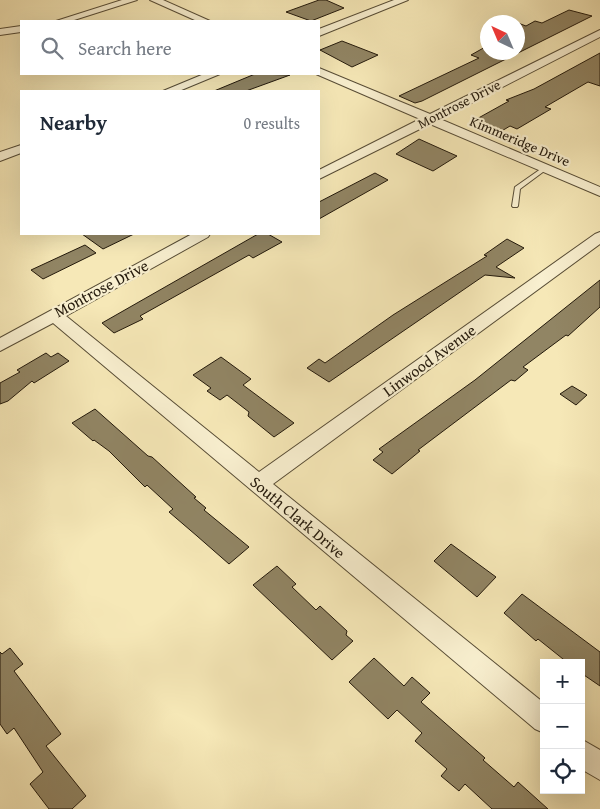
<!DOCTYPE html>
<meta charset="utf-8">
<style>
body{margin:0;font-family:"Gentium Book Plus",serif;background:#f6f6f7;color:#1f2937}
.controls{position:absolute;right:15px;bottom:15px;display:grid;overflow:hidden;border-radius:0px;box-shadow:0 5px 20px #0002}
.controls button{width:45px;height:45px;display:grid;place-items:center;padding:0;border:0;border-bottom:1px solid #e0e1e3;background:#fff;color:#1f2937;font:25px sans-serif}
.compass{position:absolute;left:480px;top:15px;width:45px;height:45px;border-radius:50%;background:#fff;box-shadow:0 5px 20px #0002;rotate:316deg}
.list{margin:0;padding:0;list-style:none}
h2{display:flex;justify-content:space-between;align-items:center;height:65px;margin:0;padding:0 20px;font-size:21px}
h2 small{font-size:16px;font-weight:400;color:#747a83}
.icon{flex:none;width:28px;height:28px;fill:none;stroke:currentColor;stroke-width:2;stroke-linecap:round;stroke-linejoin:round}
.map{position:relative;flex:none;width:600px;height:809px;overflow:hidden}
.search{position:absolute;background:#fff;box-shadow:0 5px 20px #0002;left:20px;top:20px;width:300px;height:55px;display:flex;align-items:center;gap:12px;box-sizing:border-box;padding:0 18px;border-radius:0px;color:#747a83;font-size:19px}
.panel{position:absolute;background:#fff;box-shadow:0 5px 20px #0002;left:20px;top:90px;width:300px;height:145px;border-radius:0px}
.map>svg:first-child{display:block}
.building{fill:#918564;stroke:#23190b}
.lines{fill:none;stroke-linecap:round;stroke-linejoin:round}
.lane-casing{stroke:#584d36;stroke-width:2}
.street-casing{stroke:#584d36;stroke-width:2}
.lane{fill:#f9f0d0;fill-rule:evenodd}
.street{fill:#f9f0d0;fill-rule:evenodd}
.labels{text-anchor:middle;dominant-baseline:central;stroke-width:4.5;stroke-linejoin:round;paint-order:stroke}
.far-street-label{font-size:14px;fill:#23190b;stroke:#f9f0d0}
.street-label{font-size:16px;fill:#23190b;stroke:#f9f0d0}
</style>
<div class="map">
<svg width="600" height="809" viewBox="0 0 600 809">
<rect width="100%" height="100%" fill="#f6e8b7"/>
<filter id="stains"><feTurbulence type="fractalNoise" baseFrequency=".004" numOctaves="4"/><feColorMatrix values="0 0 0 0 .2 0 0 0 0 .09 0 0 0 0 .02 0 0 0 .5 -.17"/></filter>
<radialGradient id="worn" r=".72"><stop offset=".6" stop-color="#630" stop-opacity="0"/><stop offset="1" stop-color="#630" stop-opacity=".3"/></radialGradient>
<path class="building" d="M 319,0 L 326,0 L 344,8 L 311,21 L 286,12 Z
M 569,10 L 592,16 L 422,101 L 415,103 L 399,96 L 479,58 L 471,55 L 487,46 L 488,52 L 518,52 L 518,23 L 526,26 L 535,21 L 542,23 Z
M 342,41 L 378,55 L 352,67 L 320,50 Z
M 600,53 L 600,86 L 588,82 L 545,107 L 551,109 L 517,129 L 510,126 L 500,132 L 473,121 L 509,101 L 506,100 L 534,89 Z
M 255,74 L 290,75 L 246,91 L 214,91 Z
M 419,139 L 439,148 L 457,156 L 433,171 L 396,154 Z
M 375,173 L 388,180 L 319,219 L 319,202 Z
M 82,234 L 134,234 L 103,249 Z
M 258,234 L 268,234 L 282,242 L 253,258 L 249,255 L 140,316 L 143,319 L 114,333 L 102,323 Z
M 507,239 L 524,248 L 496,267 L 515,278 L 485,275 L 329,382 L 307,368 L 319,359 L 325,363 L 393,315 L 487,256 L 484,255 Z
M 85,245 L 96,253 L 43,279 L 31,270 Z
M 600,280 L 600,307 L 568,336 L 566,335 L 523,367 L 528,370 L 515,381 L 511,380 L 418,450 L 420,451 L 392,474 L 373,460 L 383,452 L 379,449 L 475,380 Z
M 46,353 L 51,357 L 58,353 L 69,361 L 34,383 L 32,381 L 8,401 L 0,404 L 0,383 L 20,372 L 17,370 Z
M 221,357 L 251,379 L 243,385 L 294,423 L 274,437 L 248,416 L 249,412 L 227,395 L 220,400 L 207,391 L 211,388 L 193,375 Z
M 572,386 L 587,395 L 576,405 L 560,394 Z
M 95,409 L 148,456 L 152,457 L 196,497 L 194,498 L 206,508 L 204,510 L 249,547 L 229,564 L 197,536 L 169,512 L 173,509 L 147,485 L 145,487 L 109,451 L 94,440 L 93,441 L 72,423 Z
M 451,544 L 496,577 L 477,597 L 434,561 Z
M 277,566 L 296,584 L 292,587 L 316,610 L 320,606 L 347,631 L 346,635 L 353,641 L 332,660 L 253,585 Z
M 522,594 L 600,652 L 600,686 L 581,673 L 581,663 L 568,663 L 538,639 L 536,641 L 504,613 Z
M 10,648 L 23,664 L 14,671 L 61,734 L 46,746 L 86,796 L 72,809 L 49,809 L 30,784 L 43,772 L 14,728 L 7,734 L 0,724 L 0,652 L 2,654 Z
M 374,658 L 404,686 L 412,677 L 430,693 L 421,702 L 485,758 L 483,760 L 514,787 L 518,782 L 548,809 L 492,809 L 465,784 L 459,791 L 441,776 L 447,769 L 415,741 L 422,733 L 397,710 L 388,719 L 349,682 Z"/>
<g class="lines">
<g class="lane-casing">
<path id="lane" d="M 545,166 L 548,168 L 547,169 L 520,189 L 518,206 L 517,207 L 513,207 L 512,206 L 515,187 Z"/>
</g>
<g class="street-casing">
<path id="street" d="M 122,0 L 137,0 L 71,21 L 56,21 Z
M 150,0 L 163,0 L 210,21 L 197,21 Z
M 394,0 L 408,0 L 319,36 L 319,29 Z
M 21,26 L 21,32 L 0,35 L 0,29 Z
M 600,30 L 600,37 L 440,119 L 600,187 L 600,196 L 430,124 L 319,179 L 319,170 L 420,119 L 316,74 L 319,74 L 319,68 L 430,114 Z
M 204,74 L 220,74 L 179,91 L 163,91 Z
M 21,145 L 21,153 L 0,161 L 0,152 Z
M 600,232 L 600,244 L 273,484 L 544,703 L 544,733 L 535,729 L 53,323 L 0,351 L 0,338 L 192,234 L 210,234 L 208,237 L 66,316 L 259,472 L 595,234 Z
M 581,739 L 600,750 L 600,780 L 581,769 Z"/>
</g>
<use href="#lane" class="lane"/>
<use href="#street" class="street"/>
</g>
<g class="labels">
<g class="far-street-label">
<text transform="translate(459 104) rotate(-27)">Montrose Drive</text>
<text transform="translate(520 141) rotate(23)">Kimmeridge Drive</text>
</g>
<g class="street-label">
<text transform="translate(101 288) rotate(-28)">Montrose Drive</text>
<text transform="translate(429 360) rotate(-36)">Linwood Avenue</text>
<text transform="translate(298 517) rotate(40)">South Clark Drive</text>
</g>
</g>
<rect width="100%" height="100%" filter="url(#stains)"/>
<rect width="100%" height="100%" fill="url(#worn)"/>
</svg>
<div class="controls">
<button>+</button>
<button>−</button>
<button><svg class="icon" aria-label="locate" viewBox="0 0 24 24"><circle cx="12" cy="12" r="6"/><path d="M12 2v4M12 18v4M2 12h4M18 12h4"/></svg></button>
</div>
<svg class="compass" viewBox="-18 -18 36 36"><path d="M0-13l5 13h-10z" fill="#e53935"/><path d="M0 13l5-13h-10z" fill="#747a83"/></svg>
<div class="search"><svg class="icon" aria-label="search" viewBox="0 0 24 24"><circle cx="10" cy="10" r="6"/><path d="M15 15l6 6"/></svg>Search here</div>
<section class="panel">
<h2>Nearby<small>0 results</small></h2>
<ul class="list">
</ul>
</section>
</div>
